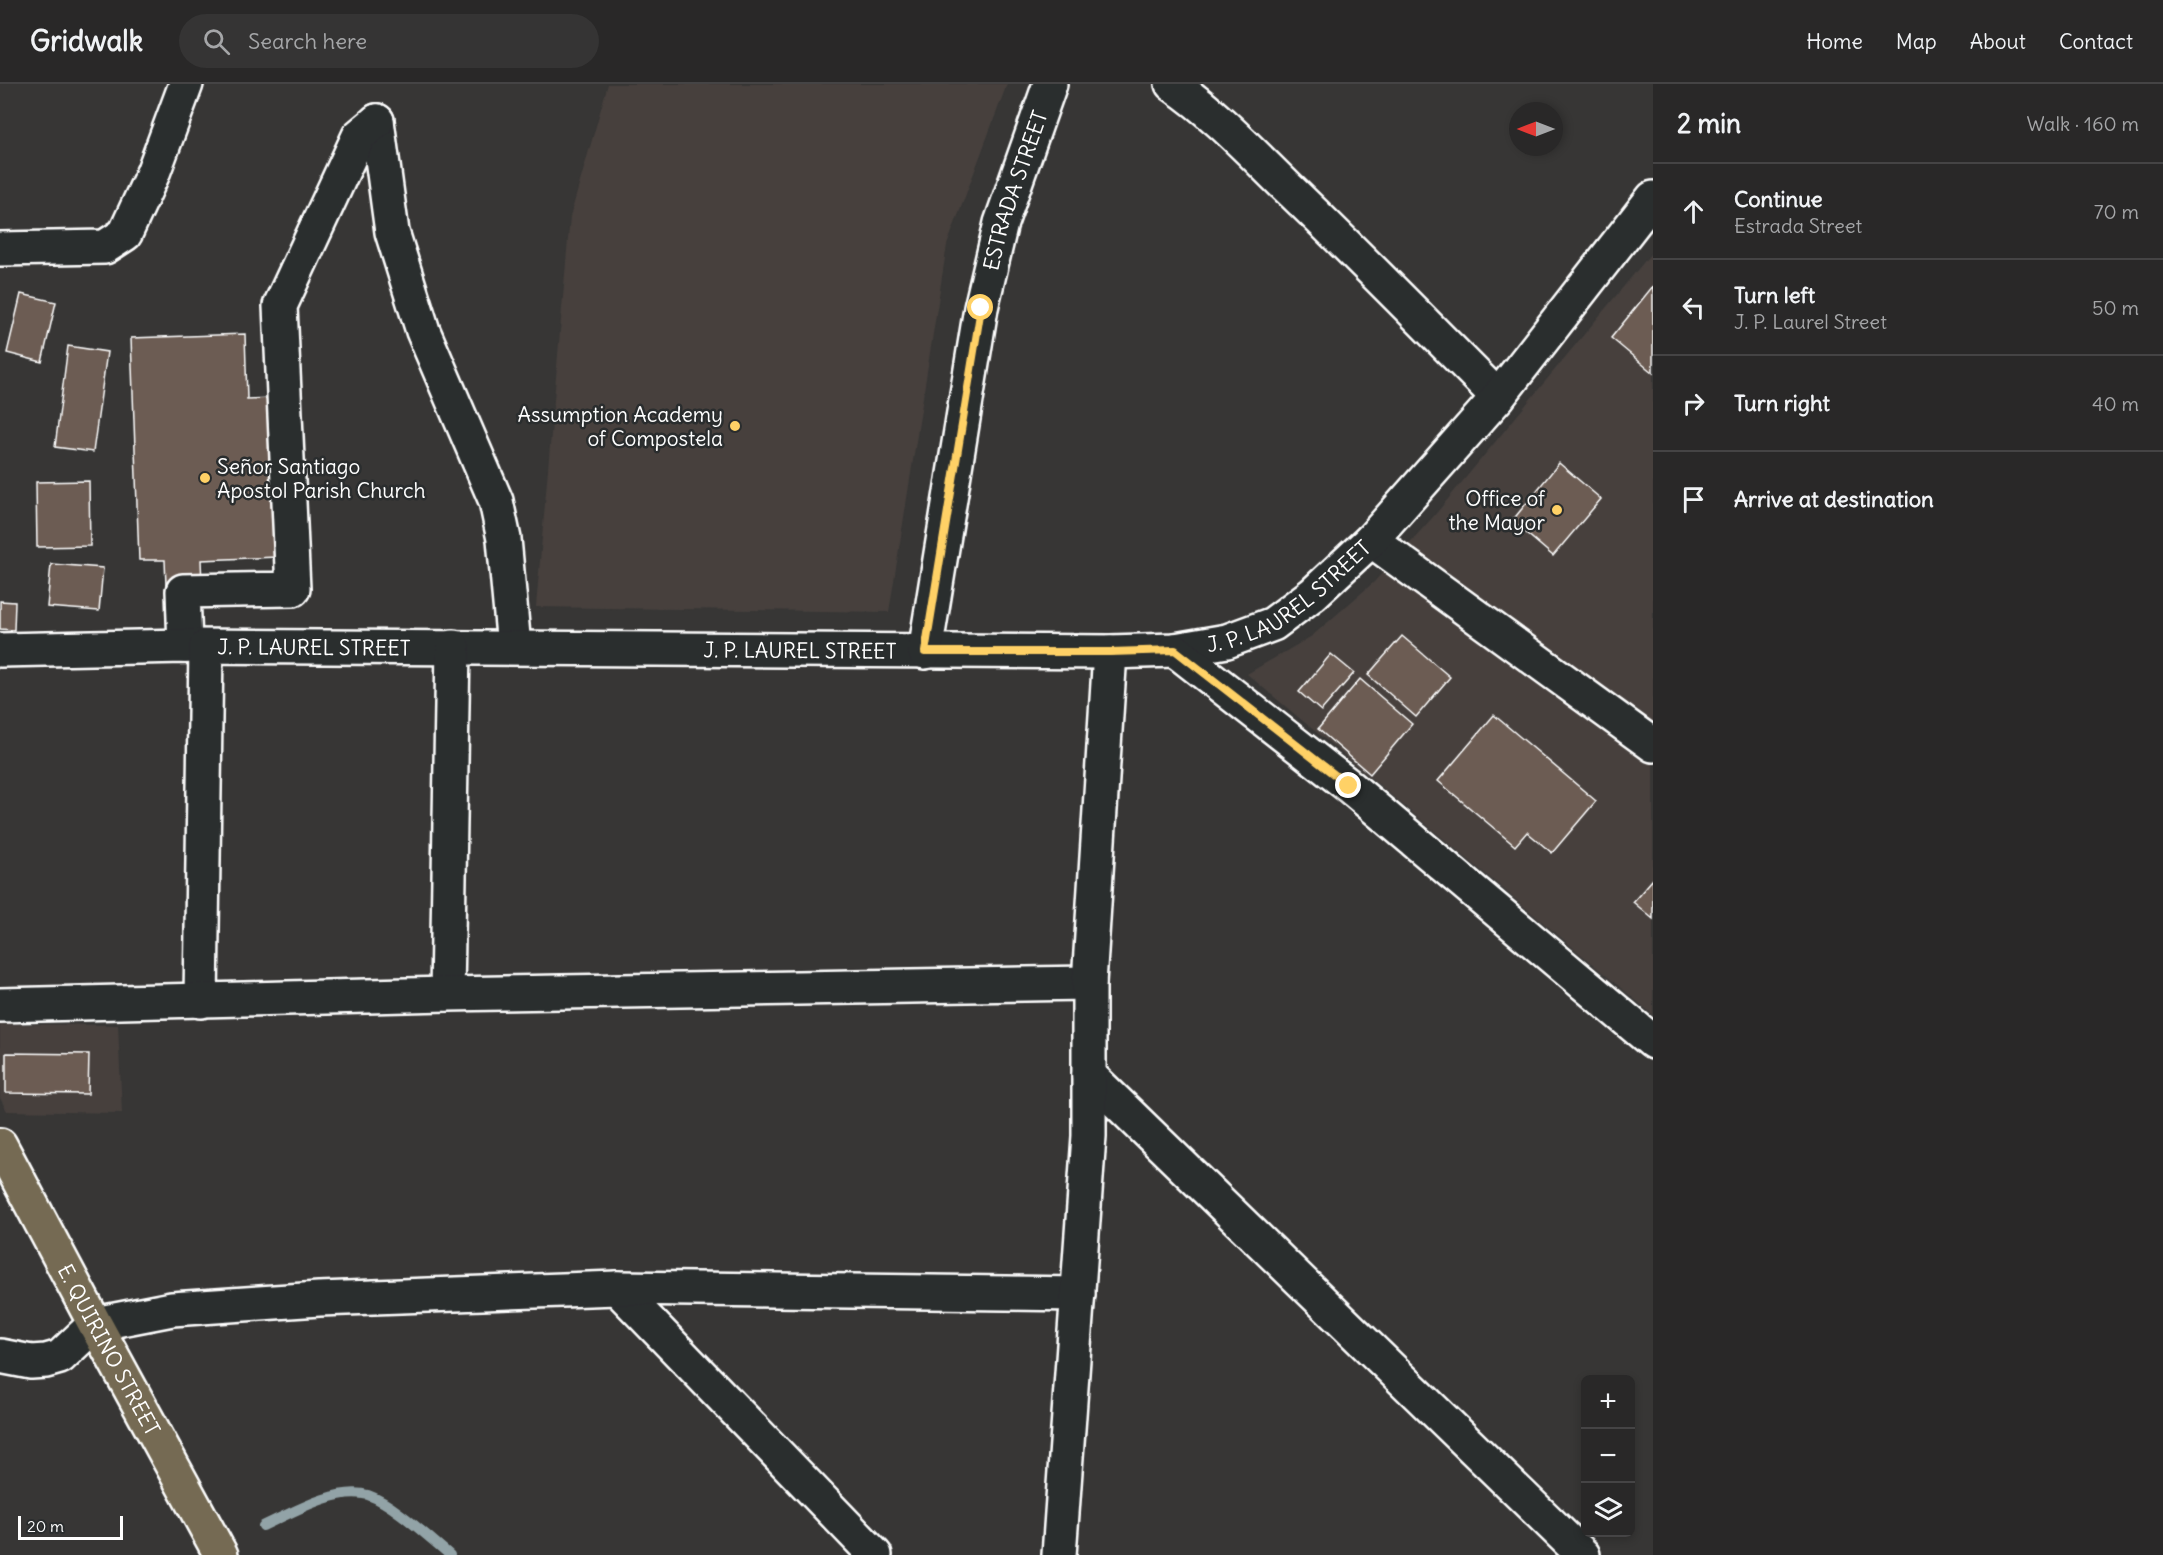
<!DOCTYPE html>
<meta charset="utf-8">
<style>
body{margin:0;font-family:Delius,sans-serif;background:#353434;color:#f1f3f6}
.controls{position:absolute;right:18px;bottom:18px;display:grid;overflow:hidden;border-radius:9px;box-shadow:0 3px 9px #0003}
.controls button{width:54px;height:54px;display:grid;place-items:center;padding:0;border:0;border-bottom:2px solid #454445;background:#292828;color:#f1f3f6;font:30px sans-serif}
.compass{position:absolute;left:1509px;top:18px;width:54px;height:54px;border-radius:50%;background:#292828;box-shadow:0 3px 9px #0003;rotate:270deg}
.scale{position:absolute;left:18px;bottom:15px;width:105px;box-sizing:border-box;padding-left:6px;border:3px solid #fff;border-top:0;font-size:16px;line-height:21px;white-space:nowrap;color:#fff;-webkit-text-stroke:4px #2a2d2e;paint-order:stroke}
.stop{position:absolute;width:18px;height:18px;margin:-14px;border:4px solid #ffd166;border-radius:50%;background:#fff}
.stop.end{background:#ffd166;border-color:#fff;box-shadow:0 2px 6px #0008}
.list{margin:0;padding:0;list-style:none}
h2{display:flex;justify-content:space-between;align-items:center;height:78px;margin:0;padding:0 24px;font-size:26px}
h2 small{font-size:20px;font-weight:400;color:#a5a6a8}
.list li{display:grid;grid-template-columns:39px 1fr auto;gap:18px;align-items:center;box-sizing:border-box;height:96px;padding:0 24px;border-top:2px solid #454445}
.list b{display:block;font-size:22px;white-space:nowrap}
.list p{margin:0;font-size:20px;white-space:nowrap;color:#a5a6a8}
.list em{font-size:20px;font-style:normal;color:#a5a6a8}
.icon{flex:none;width:33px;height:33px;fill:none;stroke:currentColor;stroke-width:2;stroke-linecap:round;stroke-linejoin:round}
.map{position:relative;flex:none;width:1653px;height:1471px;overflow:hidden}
header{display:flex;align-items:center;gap:36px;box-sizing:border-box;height:84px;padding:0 30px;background:#292828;border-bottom:2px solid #454445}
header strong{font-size:28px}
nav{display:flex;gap:33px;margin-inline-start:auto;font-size:21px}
.search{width:420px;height:54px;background:#353434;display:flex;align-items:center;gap:15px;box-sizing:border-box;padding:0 21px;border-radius:33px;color:#a5a6a8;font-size:22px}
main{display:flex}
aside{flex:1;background:#292828}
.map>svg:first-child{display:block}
.built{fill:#47413e}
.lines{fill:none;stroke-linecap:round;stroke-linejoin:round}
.stream{stroke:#92a3a7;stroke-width:10}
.building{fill:#6c5c53;stroke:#fff;stroke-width:1.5}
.minor-casing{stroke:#fff;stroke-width:38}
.major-casing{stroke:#fff;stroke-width:38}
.minor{stroke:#2a2d2e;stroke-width:33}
.major{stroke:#746b52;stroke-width:33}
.route{stroke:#ffd166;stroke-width:8}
.poi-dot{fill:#ffd166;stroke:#2a2d2e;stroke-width:2}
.labels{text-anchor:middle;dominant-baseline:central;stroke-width:5;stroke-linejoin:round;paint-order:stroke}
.street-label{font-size:21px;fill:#fff;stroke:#2a2d2e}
.poi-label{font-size:21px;fill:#fff;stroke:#2a2d2e;text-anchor:end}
</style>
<header>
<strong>Gridwalk</strong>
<div class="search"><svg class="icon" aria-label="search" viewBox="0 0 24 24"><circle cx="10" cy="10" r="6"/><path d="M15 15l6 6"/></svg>Search here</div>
<nav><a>Home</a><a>Map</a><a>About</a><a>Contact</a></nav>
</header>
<main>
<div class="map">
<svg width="1653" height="1471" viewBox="0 0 1653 1471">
<rect width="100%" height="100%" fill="#373635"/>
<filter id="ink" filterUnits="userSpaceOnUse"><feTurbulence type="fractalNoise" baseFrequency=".0167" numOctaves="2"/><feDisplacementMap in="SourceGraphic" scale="12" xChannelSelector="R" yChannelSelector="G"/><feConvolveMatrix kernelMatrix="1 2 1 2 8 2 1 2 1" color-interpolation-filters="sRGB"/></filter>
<g filter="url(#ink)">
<path class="built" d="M 608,0 L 1007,0 L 947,161 L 889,528 L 536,523 L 570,133 Z
M 1653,167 L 1653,931 L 1247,590 L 1312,552 L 1374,498 L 1434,432 Z
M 0,940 L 118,941 L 122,1029 L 7,1027 L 0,1014 Z"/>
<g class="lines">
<path class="stream" d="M 263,1442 C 291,1429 337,1402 368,1411 C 394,1420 428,1453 450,1471"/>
</g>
<path class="building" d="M 1653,202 L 1653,289 L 1611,254 Z
M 21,210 L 56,218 L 42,278 L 7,269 Z
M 245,250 L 247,315 L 272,314 L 277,473 L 201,476 L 202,500 L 166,501 L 165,476 L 139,476 L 131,254 Z
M 68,262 L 107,268 L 93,368 L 55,363 Z
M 1559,379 L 1601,415 L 1553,472 L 1512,437 Z
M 89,397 L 90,462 L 37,463 L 36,398 Z
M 51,480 L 103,484 L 99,527 L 47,523 Z
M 0,517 L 15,518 L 14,546 L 0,545 Z
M 1402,552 L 1450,593 L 1416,633 L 1368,591 Z
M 1331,570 L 1354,589 L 1321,627 L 1299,608 Z
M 1360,595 L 1412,640 L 1370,690 L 1318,645 Z
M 1494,631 L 1596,717 L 1552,769 L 1527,748 L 1515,762 L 1438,697 Z
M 1653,795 L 1653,835 L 1633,818 Z
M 6,969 L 89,970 L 88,1010 L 6,1009 Z"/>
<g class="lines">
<g class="minor-casing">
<g id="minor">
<path d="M 1172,0 C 1215,29 1251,68 1288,104 C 1359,172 1428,243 1498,313"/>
<path d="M 377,37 L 392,148 L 423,247 L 496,417 L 504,455 L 514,563"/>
<path d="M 0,165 L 105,163 L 125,150 L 153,89 L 186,0"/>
<path d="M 1371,456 L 1653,661"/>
<path d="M 185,562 L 183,507 L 293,505 L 280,222 L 359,52 L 377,37"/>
<path id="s1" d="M 0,566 L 185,562 L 1110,568 L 1175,566 L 1227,557 L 1273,540 L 1313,510 L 1371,456 L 1498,313 L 1653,114"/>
<path d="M 1175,566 L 1349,702 L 1653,958"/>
<path id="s2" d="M 925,568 L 981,224 L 1001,139 L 1050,0"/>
<path d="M 447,910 L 453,563"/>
<path d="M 201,917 L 206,563"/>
<path d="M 0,921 L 447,910 L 1089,899"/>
<path d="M 1089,991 L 1583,1471"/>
<path d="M 617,1204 L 875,1471"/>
<path d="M 0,1272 L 31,1278 L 46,1277 L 60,1273 L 95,1240 L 172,1225 L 319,1215 L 617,1204 L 1078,1210"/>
<path d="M 1059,1471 L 1089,1052 L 1089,899 L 1110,568"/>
</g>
</g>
<g class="major-casing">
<g id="major">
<path id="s3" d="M 0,1061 L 95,1240 L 221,1471"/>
</g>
</g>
<use href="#minor" class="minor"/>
<use href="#major" class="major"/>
</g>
</g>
<g class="lines" filter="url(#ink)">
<path class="route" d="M 981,224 L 925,568 L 1110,568 L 1175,566 L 1349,702"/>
</g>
<g class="poi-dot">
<circle cx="735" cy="342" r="6"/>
<circle cx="205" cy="394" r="6"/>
<circle cx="1557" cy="426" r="6"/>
</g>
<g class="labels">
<g class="street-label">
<text stroke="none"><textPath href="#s2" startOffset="471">ESTRADA STREET</textPath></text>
<text stroke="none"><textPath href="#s1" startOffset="1304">J. P. LAUREL STREET</textPath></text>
<text stroke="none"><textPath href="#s1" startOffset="314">J. P. LAUREL STREET</textPath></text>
<text stroke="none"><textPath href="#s1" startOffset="800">J. P. LAUREL STREET</textPath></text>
<text stroke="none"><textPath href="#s3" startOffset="232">E. QUIRINO STREET</textPath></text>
</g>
<g class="poi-label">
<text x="723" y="330">Assumption Academy<tspan x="723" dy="24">of Compostela</tspan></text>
<text x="217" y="382" text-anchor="start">Señor Santiago<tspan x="217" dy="24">Apostol Parish Church</tspan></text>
<text x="1545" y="414">Office of<tspan x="1545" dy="24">the Mayor</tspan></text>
</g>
</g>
</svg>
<div class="controls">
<button>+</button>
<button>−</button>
<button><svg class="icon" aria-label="layers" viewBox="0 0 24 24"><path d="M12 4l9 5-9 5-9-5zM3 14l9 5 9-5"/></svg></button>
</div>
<svg class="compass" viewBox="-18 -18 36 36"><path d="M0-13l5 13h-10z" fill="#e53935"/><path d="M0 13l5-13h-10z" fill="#a5a6a8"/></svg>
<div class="scale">20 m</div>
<div class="stop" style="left:981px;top:224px"></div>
<div class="stop end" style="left:1349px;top:702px"></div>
</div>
<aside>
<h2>2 min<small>Walk · 160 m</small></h2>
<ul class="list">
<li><svg class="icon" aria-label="ahead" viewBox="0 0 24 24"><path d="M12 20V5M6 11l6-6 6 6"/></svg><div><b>Continue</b><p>Estrada Street</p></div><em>70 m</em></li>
<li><svg class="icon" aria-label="left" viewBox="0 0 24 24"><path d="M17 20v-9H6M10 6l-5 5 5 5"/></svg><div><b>Turn left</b><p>J. P. Laurel Street</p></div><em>50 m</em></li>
<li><svg class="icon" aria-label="right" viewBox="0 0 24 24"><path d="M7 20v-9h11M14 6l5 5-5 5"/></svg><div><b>Turn right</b></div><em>40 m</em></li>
<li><svg class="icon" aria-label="arrive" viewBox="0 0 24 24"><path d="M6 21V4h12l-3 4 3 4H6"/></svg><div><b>Arrive at destination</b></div></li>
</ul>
</aside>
</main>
